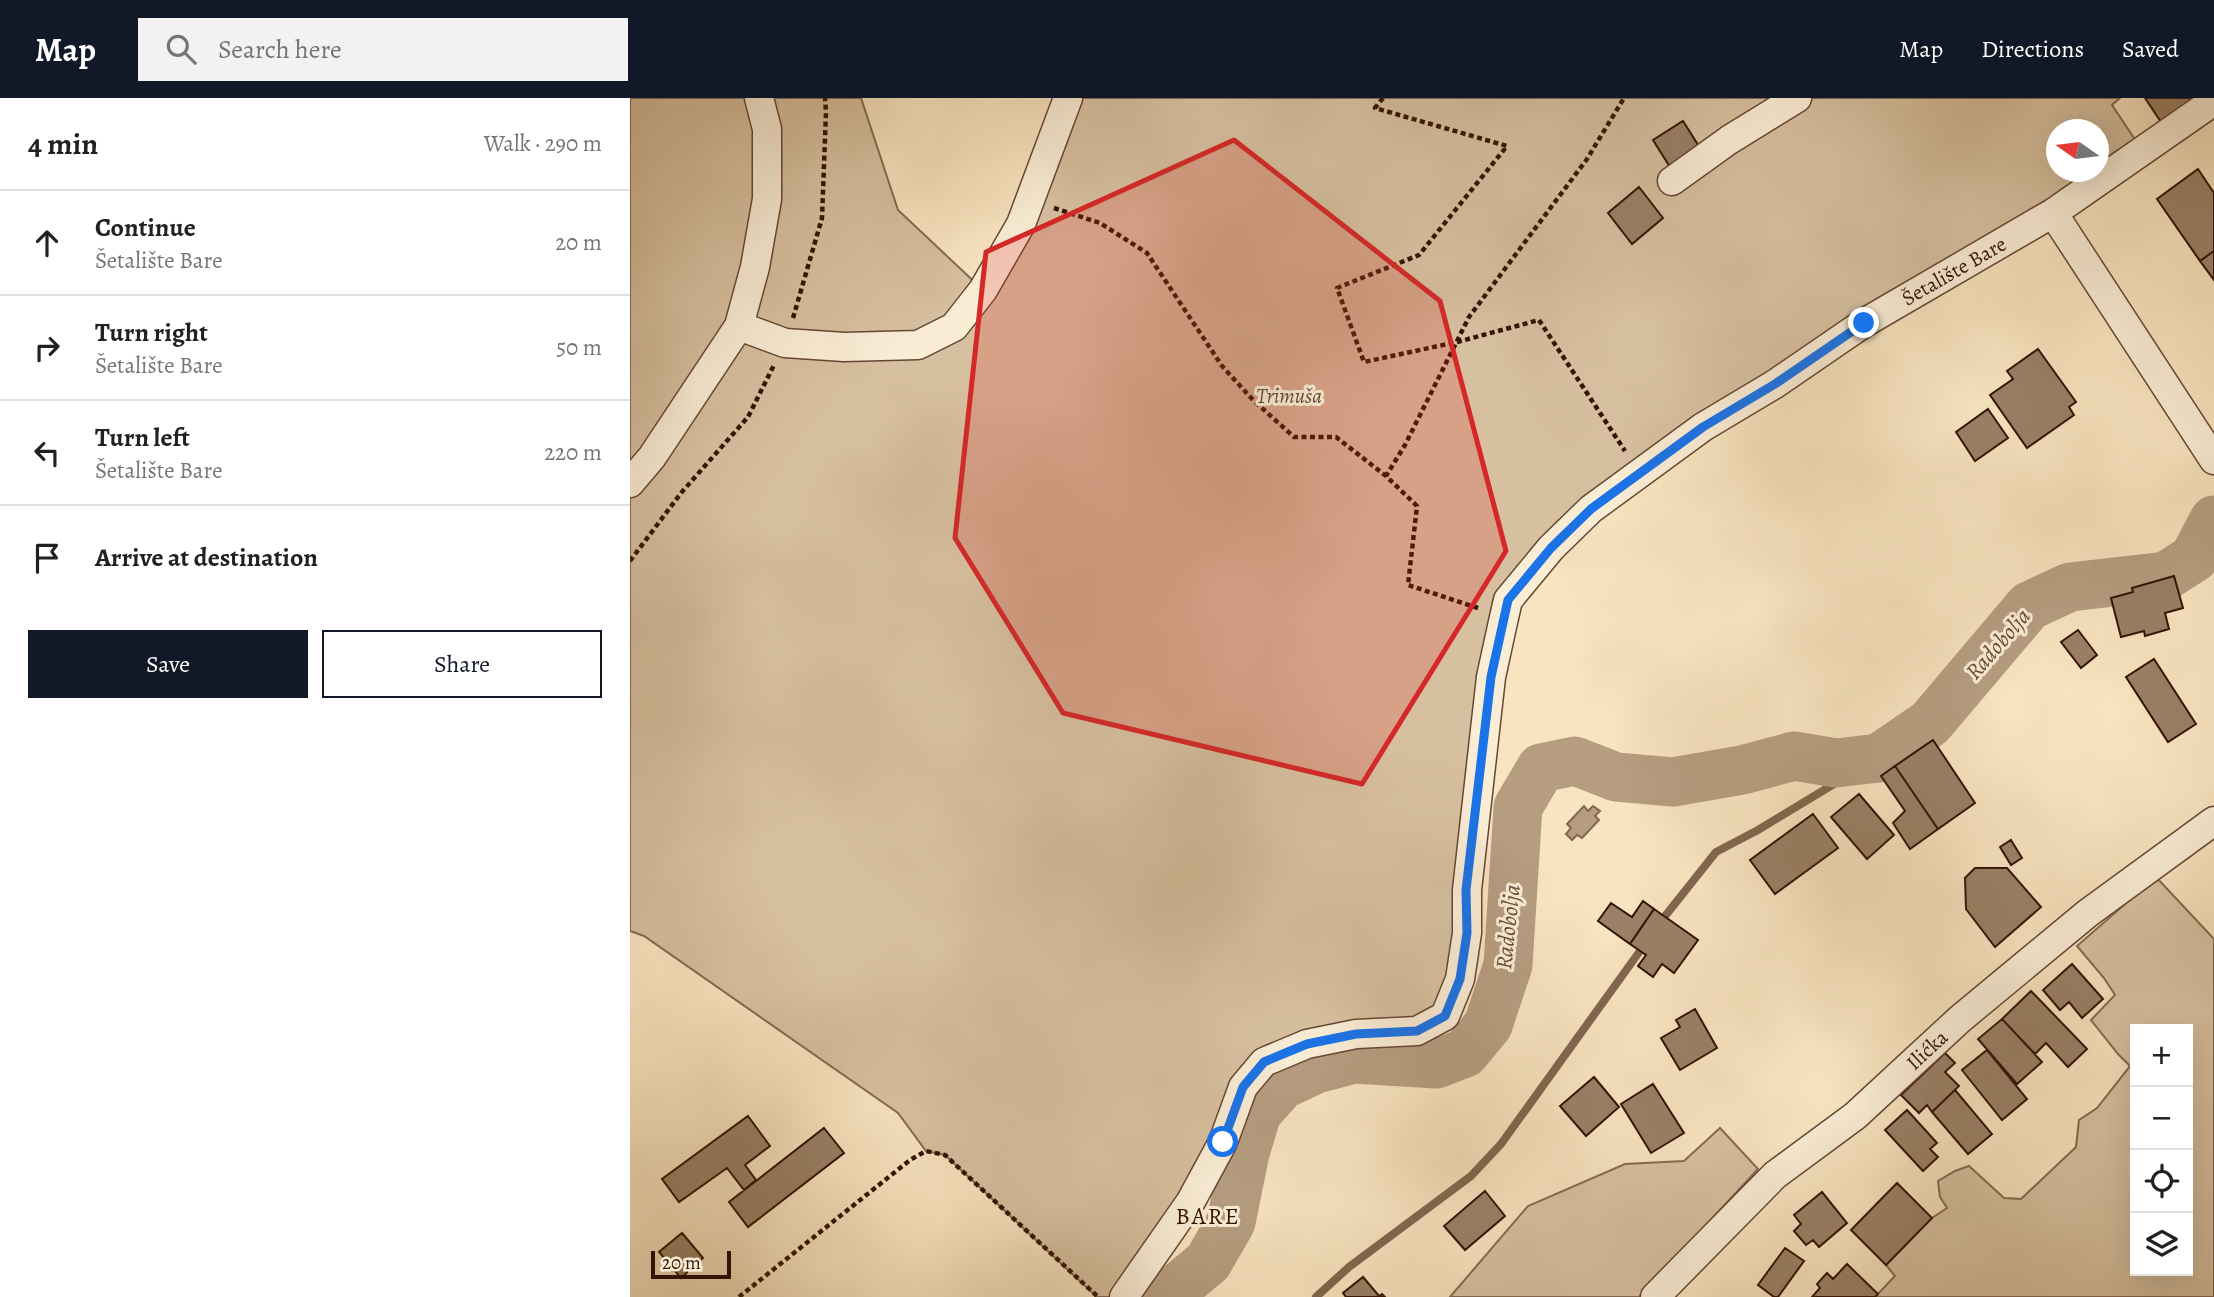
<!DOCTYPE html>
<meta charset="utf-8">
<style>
body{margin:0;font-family:Alegreya,serif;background:#f2f2f2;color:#202124}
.controls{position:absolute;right:21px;bottom:21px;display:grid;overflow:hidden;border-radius:0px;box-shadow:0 7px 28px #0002}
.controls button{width:63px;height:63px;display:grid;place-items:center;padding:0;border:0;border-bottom:2px solid #e0e0e0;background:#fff;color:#202124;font:35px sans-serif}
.compass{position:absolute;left:1416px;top:21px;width:63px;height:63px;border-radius:50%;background:#fff;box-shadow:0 7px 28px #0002;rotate:284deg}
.scale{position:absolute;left:21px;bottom:18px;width:80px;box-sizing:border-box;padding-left:7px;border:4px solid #351305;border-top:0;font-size:19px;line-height:24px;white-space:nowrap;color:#351305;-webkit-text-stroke:5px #faedd6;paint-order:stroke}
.stop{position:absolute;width:21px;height:21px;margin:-16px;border:5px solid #1a73e8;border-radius:50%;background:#fff}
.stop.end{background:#1a73e8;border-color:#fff;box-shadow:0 2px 7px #0008}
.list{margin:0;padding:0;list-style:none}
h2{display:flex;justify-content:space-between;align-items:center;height:91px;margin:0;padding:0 28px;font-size:30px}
h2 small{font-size:23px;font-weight:400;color:#757577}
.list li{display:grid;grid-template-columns:46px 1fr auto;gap:21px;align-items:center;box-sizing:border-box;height:105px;padding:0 28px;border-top:2px solid #e0e0e0}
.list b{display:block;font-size:26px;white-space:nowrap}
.list p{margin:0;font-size:23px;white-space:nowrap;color:#757577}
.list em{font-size:23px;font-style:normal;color:#757577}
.actions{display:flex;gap:14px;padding:21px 28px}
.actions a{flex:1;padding:16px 0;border:2px solid #111827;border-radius:0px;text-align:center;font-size:24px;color:#111827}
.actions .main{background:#111827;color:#fff}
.icon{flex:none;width:38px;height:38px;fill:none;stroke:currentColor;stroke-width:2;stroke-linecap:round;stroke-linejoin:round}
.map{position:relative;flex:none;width:1584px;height:1199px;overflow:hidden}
header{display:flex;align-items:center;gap:42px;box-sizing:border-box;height:98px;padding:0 35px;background:#111827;color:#fff}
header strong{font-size:33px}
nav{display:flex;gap:38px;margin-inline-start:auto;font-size:24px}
.search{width:490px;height:63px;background:#f2f2f2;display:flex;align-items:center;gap:18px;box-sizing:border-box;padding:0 24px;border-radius:0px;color:#757577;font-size:26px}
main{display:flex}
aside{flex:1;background:#fff}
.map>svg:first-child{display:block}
.green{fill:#d7c0a0;stroke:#866a52;stroke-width:2;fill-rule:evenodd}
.water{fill:#b69d80;stroke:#82664f;stroke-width:2}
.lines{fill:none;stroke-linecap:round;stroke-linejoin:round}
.stream{stroke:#82664f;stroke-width:8}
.river{stroke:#b69d80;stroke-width:49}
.building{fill:#9a8066;stroke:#351305;stroke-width:2}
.minor-casing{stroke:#664734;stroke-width:31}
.path{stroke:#351305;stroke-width:4.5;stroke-dasharray:5 3.5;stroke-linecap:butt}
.minor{stroke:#faedd6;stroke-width:28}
.route{stroke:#1a73e8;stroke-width:9}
.marked{fill:#d62828;fill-opacity:0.2;stroke:#d62828;stroke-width:5;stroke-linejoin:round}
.labels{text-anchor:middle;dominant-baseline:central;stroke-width:6;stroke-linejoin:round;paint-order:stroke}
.street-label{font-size:21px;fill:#351305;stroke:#faedd6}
.park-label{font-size:21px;font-style:italic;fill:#664734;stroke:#faedd6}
.water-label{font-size:23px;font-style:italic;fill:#694a36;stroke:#faedd6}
.quarter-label{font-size:24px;letter-spacing:2px;fill:#351305;stroke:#faedd6}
</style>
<header>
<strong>Map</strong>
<div class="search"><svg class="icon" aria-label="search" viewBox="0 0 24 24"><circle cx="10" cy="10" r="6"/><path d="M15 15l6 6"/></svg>Search here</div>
<nav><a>Map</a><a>Directions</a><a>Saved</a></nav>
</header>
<main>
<aside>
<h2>4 min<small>Walk · 290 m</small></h2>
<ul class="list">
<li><svg class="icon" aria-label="ahead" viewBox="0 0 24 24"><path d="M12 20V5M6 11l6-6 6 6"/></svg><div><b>Continue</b><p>Šetalište Bare</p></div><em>20 m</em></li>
<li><svg class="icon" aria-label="right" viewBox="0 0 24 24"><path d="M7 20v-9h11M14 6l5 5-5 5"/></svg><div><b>Turn right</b><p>Šetalište Bare</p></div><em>50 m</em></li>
<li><svg class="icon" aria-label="left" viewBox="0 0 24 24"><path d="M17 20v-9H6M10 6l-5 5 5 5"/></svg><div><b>Turn left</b><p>Šetalište Bare</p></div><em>220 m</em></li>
<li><svg class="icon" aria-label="arrive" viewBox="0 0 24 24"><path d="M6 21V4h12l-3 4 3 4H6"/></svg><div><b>Arrive at destination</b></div></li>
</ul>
<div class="actions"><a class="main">Save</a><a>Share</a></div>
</aside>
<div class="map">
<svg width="1584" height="1199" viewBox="0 0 1584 1199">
<rect width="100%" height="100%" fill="#f8e4c0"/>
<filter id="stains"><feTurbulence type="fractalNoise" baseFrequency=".00286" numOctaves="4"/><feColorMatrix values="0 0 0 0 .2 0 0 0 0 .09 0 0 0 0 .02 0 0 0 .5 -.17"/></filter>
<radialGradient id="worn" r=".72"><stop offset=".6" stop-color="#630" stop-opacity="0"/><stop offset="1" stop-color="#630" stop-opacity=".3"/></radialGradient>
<path class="green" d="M 0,0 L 231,0 L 268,112 L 353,192 L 438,0 L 1490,0 L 1482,7 L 1512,52 L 1073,329 L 878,502 L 815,918 L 634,964 L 494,1199 L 467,1199 L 315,1057 L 296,1053 L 268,1015 L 14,838 L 0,833 ZM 1426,32 L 1468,32 L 1468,74 L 1426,74 Z
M 1526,779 L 1584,841 L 1584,1199 L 1245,1199 L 1265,1178 L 1256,1167 L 1302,1120 L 1317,1110 L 1310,1099 L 1308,1083 L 1325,1073 L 1339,1068 L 1374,1100 L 1391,1101 L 1446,1049 L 1449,1022 L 1467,1010 L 1500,968 L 1488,956 L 1461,922 L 1485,897 L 1474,880 L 1447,848 ZM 1505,931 L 1558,931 L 1558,1173 L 1505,1173 Z
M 1090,1030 L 1128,1071 L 1009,1199 L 820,1199 L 898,1108 L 995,1066 L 1054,1063 Z"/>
<path class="water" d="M 954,708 L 958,713 L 963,708 L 970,713 L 965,718 L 969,722 L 952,740 L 947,737 L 942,742 L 936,736 L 941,730 L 937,726 Z"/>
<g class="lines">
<path class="stream" d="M 1028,827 L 1086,754 L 1128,732 L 1204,686 L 1232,662
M 686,1199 L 719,1169 L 841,1078 L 871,1046 L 1015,846"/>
<path class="river" d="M 536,1199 L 578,1164 L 601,1124 L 615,1055 L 627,1015 L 652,987 L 686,971 L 724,961 L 806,966 L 835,955 L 858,927 L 878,867 L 888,709 L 911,670 L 945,663 L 986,679 L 1043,684 L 1112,672 L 1164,658 L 1206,665 L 1249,660 L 1300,625 L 1399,508 L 1440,489 L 1536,478 L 1564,460 L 1584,422"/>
</g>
<path class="building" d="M 1515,0 L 1565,0 L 1531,24 Z
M 1053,23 L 1070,50 L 1040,69 L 1023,42 Z
M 1568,71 L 1584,95 L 1584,153 L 1570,163 L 1527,101 Z
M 1009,89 L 1033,120 L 1002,146 L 978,115 Z
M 1584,153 L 1584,182 L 1570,163 Z
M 1408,251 L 1446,304 L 1439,309 L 1444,317 L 1397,350 L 1360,297 L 1383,281 L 1377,273 Z
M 1358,311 L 1378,340 L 1345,363 L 1326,334 Z
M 1544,478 L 1553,510 L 1535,515 L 1539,531 L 1515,538 L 1514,533 L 1491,539 L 1481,500 L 1503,494 L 1502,490 Z
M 1448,532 L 1467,557 L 1451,570 L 1431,544 Z
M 1524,561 L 1566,626 L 1538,644 L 1496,579 Z
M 1303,642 L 1345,705 L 1308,731 L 1265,668 Z
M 1265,668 L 1308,731 L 1280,751 L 1263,725 L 1275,713 L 1251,678 Z
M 1229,696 L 1264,737 L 1237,761 L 1201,719 Z
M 1183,716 L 1208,750 L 1145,796 L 1120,762 Z
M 1381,742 L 1392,760 L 1381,767 L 1370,749 Z
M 1345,770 L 1377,770 L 1411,809 L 1365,849 L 1336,811 L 1335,780 Z
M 1013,803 L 1024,811 L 1000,846 L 968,823 L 981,805 L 1002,819 Z
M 1024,811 L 1068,842 L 1044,875 L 1032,866 L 1023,879 L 1008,868 L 1016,857 L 1000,846 Z
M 1442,866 L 1473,901 L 1452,920 L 1439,904 L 1430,912 L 1413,892 Z
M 1401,893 L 1457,951 L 1438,969 L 1416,945 L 1405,956 L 1372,921 Z
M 1065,911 L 1087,950 L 1050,972 L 1031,940 L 1050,929 L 1046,922 Z
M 1372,921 L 1412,964 L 1387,986 L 1348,941 Z
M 1357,952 L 1397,1001 L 1372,1022 L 1332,972 Z
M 1315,955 L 1325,965 L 1315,974 L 1329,988 L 1302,1014 L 1297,1007 L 1289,1015 L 1271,997 Z
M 964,979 L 989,1009 L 956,1038 L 930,1008 Z
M 1023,986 L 1054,1035 L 1021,1055 L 991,1006 Z
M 1325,992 L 1362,1036 L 1338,1056 L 1302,1014 Z
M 1277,1012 L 1307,1045 L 1300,1051 L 1308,1059 L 1293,1073 L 1255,1032 Z
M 118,1018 L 140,1048 L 115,1067 L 126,1082 L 114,1092 L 97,1070 L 49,1104 L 32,1081 Z
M 194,1030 L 214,1055 L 118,1129 L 99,1104 Z
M 1267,1085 L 1302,1120 L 1256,1167 L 1221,1132 Z
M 855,1093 L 875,1118 L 835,1152 L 814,1128 Z
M 1192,1094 L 1217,1125 L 1189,1149 L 1183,1142 L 1176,1147 L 1164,1133 L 1171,1126 L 1164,1117 Z
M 52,1135 L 73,1160 L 51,1180 L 29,1154 Z
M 1155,1150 L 1174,1163 L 1148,1199 L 1144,1199 L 1128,1187 Z
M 1217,1166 L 1248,1196 L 1245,1199 L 1182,1199 L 1190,1190 L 1187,1186 L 1197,1175 L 1203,1181 Z
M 733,1179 L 749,1198 L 752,1196 L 755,1199 L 716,1199 L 713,1195 Z"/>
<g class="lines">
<g class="minor-casing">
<path id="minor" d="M 1042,83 L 1099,42 L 1167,0
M 1423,115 L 1584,362
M 109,228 L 155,245 L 214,249 L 288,247 L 324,229 L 353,192 L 391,126 L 438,0
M 0,385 L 22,359 L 109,228 L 125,169 L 137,101 L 137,31 L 129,0
M 494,1199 L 561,1103 L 593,1044 L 613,989 L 634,964 L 677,946 L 726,936 L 787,933 L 815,918 L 830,881 L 837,835 L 837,792 L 861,579 L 873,524 L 878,502 L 921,450 L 961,411 L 1073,329 L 1145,286 L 1234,225 L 1423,115 L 1584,3
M 1025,1199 L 1145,1077 L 1225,1018 L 1330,921 L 1458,815 L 1584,723"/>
</g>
<path class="path" d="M 753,0 L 745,10 L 877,48 L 789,157 L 707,190 L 734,264 L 827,244 L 909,222 L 995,353
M 424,110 L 470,125 L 517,155 L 592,268 L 623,302 L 664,339 L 706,339 L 756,378
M 163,220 L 192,120 L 196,14 L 195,0
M 0,463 L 51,395 L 118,319 L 144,267
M 848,510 L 778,487 L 787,408 L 756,378 L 775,347 L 839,219 L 957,61 L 994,0
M 109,1199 L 280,1062 L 296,1053 L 315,1057 L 467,1198"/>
<use href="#minor" class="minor"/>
</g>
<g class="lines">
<path class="route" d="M 593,1044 L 613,989 L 634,964 L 677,946 L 726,936 L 787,933 L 815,918 L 830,881 L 837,835 L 836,792 L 861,579 L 878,502 L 921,450 L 961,411 L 1073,329 L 1145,286 L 1234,225"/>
</g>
<path class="marked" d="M 604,42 L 810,203 L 876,453 L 732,686 L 433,615 L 325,440 L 356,154 Z"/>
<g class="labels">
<g class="street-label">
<text transform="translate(1324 173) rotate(-30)">Šetalište Bare</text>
<text transform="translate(1297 952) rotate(-43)">Ilićka</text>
</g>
<g class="park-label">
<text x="659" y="298">Trimuša</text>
</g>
<g class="water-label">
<text transform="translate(1368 546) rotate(-49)">Radobolja</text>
<text transform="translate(878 829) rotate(-84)">Radobolja</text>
</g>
<g class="quarter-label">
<text x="578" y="1118">BARE</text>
</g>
</g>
<rect width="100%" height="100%" filter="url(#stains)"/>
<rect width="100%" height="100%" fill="url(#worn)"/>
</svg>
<div class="controls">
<button>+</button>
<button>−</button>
<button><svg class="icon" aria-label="locate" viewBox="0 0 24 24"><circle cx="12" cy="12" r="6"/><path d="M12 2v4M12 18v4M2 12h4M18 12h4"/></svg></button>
<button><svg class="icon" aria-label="layers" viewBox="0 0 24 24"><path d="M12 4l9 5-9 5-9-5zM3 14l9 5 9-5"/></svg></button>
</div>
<svg class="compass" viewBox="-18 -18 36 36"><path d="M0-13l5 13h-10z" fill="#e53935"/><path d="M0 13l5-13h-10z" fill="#757577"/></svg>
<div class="scale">20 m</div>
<div class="stop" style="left:593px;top:1044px"></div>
<div class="stop end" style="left:1234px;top:225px"></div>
</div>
</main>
